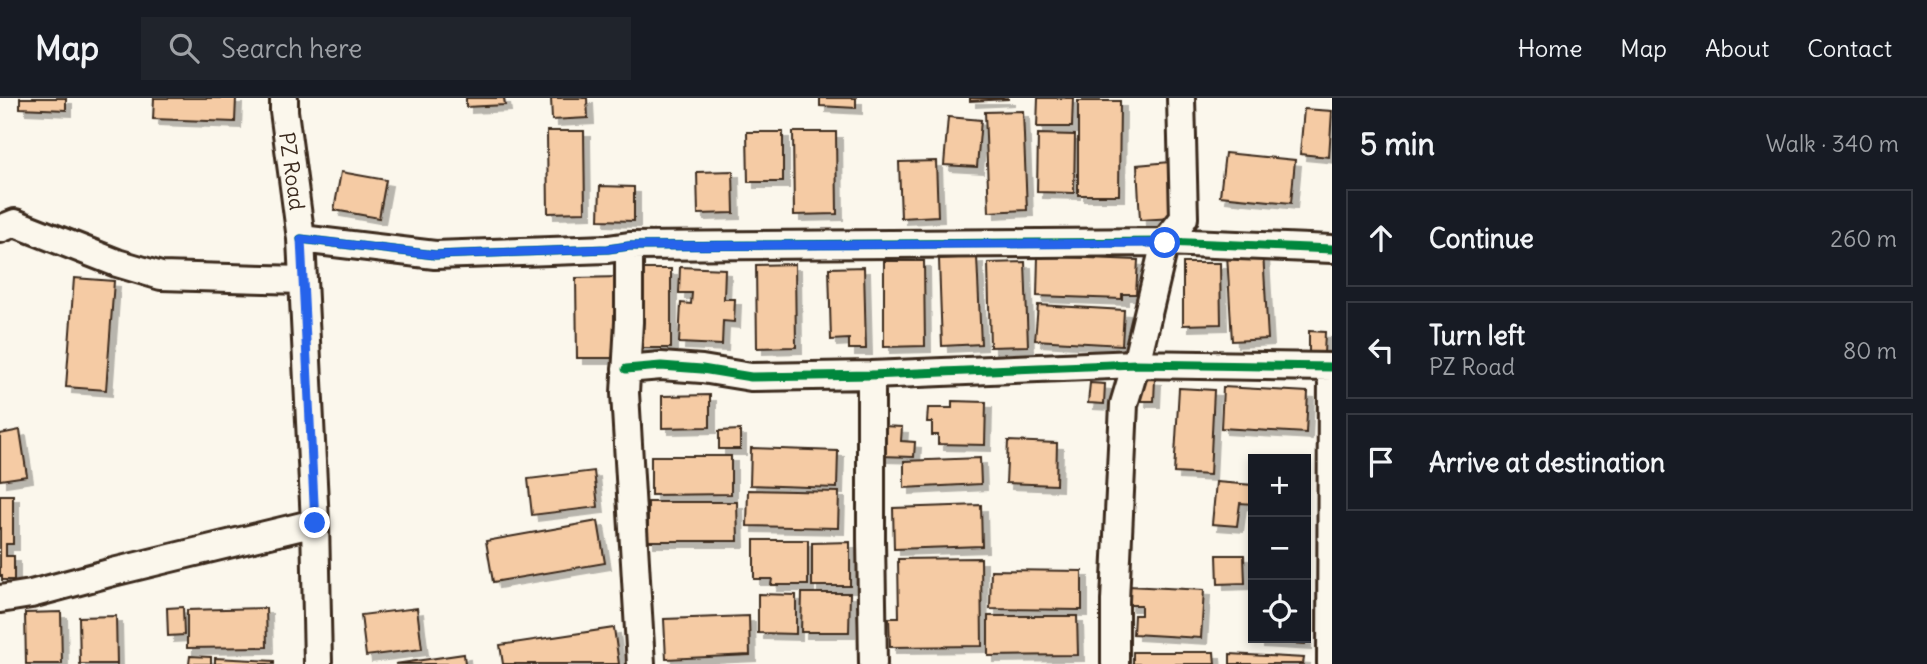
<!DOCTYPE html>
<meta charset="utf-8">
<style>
body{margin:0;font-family:Delius,sans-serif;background:#20242c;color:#f1f3f6}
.controls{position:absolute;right:21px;bottom:21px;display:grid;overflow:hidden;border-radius:0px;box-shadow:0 4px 10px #0003}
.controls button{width:63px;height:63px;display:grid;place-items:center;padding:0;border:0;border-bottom:2px solid #363941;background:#171b24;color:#f1f3f6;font:35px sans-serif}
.stop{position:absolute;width:21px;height:21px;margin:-16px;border:5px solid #2563eb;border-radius:50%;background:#fff}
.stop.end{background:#2563eb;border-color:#fff;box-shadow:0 2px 7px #0008}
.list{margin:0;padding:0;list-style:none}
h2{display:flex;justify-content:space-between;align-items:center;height:91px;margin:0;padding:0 28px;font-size:30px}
h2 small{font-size:23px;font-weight:400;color:#9ea1a6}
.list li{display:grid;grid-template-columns:46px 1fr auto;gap:21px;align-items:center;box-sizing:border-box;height:98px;margin:0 14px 14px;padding:0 14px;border:2px solid #363941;border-radius:0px}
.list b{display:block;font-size:26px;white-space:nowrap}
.list p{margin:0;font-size:23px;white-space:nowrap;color:#9ea1a6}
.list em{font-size:23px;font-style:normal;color:#9ea1a6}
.icon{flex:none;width:38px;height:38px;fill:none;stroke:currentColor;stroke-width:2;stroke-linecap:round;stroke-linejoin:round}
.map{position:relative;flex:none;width:1332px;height:566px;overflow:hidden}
header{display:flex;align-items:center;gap:42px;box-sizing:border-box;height:98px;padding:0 35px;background:#171b24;border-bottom:2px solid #363941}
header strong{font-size:33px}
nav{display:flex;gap:38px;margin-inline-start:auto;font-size:24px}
.search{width:490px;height:63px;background:#20242c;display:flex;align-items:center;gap:18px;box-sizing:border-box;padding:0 24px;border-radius:0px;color:#9ea1a6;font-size:26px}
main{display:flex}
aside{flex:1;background:#171b24}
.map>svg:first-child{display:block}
.building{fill:#f5cba4;stroke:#3b2a1e;stroke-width:2;filter:url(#shadow)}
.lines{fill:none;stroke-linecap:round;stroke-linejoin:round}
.minor-casing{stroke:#3b2a1e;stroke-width:32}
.minor{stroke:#fbf7ec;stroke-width:26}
.cycleway-casing{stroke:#fbf7ec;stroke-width:13}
.cycleway{stroke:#00873e;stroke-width:9}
.route{stroke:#2563eb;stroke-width:9}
.labels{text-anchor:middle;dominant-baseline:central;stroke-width:7;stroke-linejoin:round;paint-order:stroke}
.street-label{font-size:21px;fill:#3b2a1e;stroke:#fbf7ec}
</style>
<header>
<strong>Map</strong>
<div class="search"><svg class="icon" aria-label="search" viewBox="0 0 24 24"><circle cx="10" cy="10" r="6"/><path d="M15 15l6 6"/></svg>Search here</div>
<nav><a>Home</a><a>Map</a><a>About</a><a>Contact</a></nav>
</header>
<main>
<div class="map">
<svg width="1332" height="566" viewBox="0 0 1332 566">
<defs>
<filter id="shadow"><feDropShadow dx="6" dy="6" stdDeviation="0" flood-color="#0004"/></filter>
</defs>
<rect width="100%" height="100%" fill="#fbf7ec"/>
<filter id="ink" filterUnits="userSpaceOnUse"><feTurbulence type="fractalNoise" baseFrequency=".0143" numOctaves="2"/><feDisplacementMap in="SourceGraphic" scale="14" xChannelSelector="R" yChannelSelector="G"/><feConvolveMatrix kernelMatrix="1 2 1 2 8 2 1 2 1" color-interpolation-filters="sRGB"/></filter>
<g filter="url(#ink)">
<path class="building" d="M 20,0 L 66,0 L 66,12 L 20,10 Z
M 154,0 L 236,0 L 235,24 L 153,21 Z
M 466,0 L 504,0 L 505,7 L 466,9 Z
M 551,0 L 587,0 L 588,20 L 552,22 Z
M 820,0 L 856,0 L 856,10 L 820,8 Z
M 970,0 L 1008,0 L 1008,1 L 970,3 Z
M 1038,0 L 1073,0 L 1072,29 L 1037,29 Z
M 1078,3 L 1120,3 L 1119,97 L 1078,97 Z
M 1304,11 L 1332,13 L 1329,59 L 1300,56 Z
M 1023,13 L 1027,112 L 989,114 L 985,14 Z
M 948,19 L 981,22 L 977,69 L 944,67 Z
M 547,33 L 584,33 L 585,114 L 548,115 Z
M 747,34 L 783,34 L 783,84 L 748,84 Z
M 793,34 L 836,34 L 837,116 L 794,117 Z
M 1038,36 L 1075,37 L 1074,95 L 1037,94 Z
M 1225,55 L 1295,62 L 1291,105 L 1220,98 Z
M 936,63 L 938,118 L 901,120 L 899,64 Z
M 1170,64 L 1173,120 L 1140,122 L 1137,67 Z
M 733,73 L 734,115 L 698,116 L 697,74 Z
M 341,74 L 386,82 L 379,120 L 334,112 Z
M 600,88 L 634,89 L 634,123 L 599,122 Z
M 1263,154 L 1268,241 L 1232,243 L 1227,156 Z
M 1038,158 L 1138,162 L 1136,196 L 1122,196 L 1122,201 L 1037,198 Z
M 977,159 L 981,246 L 942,248 L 939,161 Z
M 884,163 L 924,163 L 925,248 L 884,249 Z
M 1025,164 L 1028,248 L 990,249 L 988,165 Z
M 1183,165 L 1220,165 L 1221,226 L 1183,227 Z
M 795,166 L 796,249 L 757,250 L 756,167 Z
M 680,169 L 725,171 L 724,201 L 735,201 L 734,224 L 723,223 L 722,247 L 679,245 L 681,205 L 691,206 L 692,195 L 679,195 Z
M 864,169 L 866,251 L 849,251 L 849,241 L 831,242 L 829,170 Z
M 635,171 L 671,171 L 671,250 L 635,250 Z
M 619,179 L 620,260 L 577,260 L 576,180 Z
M 74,180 L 114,183 L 106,292 L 66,289 Z
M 1038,207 L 1124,212 L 1122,247 L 1035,242 Z
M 1309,233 L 1325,234 L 1324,256 L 1309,256 Z
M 1141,280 L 1155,281 L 1154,303 L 1140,303 Z
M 1090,285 L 1105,286 L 1104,306 L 1088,305 Z
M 1223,289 L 1308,294 L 1306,335 L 1221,330 Z
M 1179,290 L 1214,292 L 1210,377 L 1174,375 Z
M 710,297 L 710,329 L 662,330 L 662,298 Z
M 952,303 L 986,304 L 985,347 L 938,346 L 938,337 L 932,337 L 932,324 L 927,324 L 928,310 L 952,310 Z
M 882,328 L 902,329 L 901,343 L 915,344 L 914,359 L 880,358 Z
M 20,332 L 27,378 L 0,382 L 0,336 Z
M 740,332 L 740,351 L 719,351 L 719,333 Z
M 1008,343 L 1057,345 L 1056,387 L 1006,385 Z
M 751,350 L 838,353 L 837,390 L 750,387 Z
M 651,358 L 731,358 L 731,396 L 651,397 Z
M 980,360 L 981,386 L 904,390 L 904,363 Z
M 594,373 L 598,409 L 532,417 L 528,381 Z
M 1216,384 L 1253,387 L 1253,406 L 1240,405 L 1237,428 L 1212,426 Z
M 748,392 L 839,394 L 838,430 L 747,428 Z
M 0,397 L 13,397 L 13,446 L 6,446 L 6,458 L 14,458 L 14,482 L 2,482 L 2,478 L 0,478 Z
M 648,404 L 737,404 L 738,443 L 648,443 Z
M 981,407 L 982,448 L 894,451 L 893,410 Z
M 598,423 L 605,465 L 493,484 L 486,443 Z
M 754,442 L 808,442 L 808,487 L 771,487 L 772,481 L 754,481 Z
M 850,444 L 850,488 L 812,488 L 812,445 Z
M 1217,457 L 1244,457 L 1245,485 L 1218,486 Z
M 981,460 L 982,548 L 890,549 L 889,520 L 899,520 L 898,461 Z
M 991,472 L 1082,473 L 1082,512 L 990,511 Z
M 1128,488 L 1204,492 L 1201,540 L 1133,536 L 1134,517 L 1141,517 L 1141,507 L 1127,507 Z
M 802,495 L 850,495 L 849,534 L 801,534 Z
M 758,496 L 796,497 L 796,536 L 758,535 Z
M 183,509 L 184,537 L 168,538 L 167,510 Z
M 266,510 L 267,549 L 187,550 L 187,512 Z
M 417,510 L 422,551 L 366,558 L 361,517 Z
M 61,514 L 62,566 L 26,566 L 25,515 Z
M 116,518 L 117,566 L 80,566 L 79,519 Z
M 749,518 L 750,557 L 666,561 L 664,521 Z
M 988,518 L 1077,518 L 1078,557 L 988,558 Z
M 614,530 L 619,566 L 503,566 L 500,547 Z
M 1258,540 L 1305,540 L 1305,546 L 1258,543 Z
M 1133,554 L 1214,554 L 1215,566 L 1133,566 Z
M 464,556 L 465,566 L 395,566 Z
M 1230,556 L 1304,560 L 1303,566 L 1230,566 Z
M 190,558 L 211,559 L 211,566 L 189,566 Z
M 215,560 L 274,563 L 274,566 L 215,566 Z"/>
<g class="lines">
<g class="minor-casing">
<path id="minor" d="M 284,0 L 284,13 L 301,141 L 315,425 L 318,566
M 0,131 L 15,125 L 117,165 L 161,178 L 302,182
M 301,141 L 435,157 L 608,151 L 629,148 L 1165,144 L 1332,151
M 629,148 L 629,224 L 625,295 L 641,566
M 626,271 L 661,268 L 702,271 L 751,279 L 871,277 L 1136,266 L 1332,269
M 871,277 L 871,442 L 873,566
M 0,501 L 31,496 L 113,474 L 315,425
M 1115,566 L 1115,503 L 1124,306 L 1136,266 L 1165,144 L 1184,120 L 1181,0
M 1331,566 L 1332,269"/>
</g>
<use href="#minor" class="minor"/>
<g class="cycleway-casing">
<path id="cycleway" d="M 301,141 L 435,157 L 608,151 L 629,148 L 1165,144 L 1332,151
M 626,271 L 661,268 L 702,271 L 751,279 L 871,277 L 1136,266 L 1332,269"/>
</g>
<use href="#cycleway" class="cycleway"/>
</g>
</g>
<g class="lines" filter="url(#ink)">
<path class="route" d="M 315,425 L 301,141 L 435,157 L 608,151 L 629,148 L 1165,145"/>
</g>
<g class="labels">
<g class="street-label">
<text transform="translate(292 73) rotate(82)">PZ Road</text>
</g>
</g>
</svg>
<div class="controls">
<button>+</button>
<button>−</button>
<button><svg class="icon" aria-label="locate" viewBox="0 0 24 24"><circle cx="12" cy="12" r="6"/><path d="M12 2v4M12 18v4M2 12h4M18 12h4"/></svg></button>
</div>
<div class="stop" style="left:1165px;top:145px"></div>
<div class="stop end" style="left:315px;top:425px"></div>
</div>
<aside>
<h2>5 min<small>Walk · 340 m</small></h2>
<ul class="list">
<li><svg class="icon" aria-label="ahead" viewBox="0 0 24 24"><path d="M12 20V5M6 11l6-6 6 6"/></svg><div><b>Continue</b></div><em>260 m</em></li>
<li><svg class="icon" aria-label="left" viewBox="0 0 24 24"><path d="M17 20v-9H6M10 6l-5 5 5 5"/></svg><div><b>Turn left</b><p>PZ Road</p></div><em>80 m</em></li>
<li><svg class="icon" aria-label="arrive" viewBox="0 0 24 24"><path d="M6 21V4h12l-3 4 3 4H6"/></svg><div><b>Arrive at destination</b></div></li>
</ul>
</aside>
</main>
